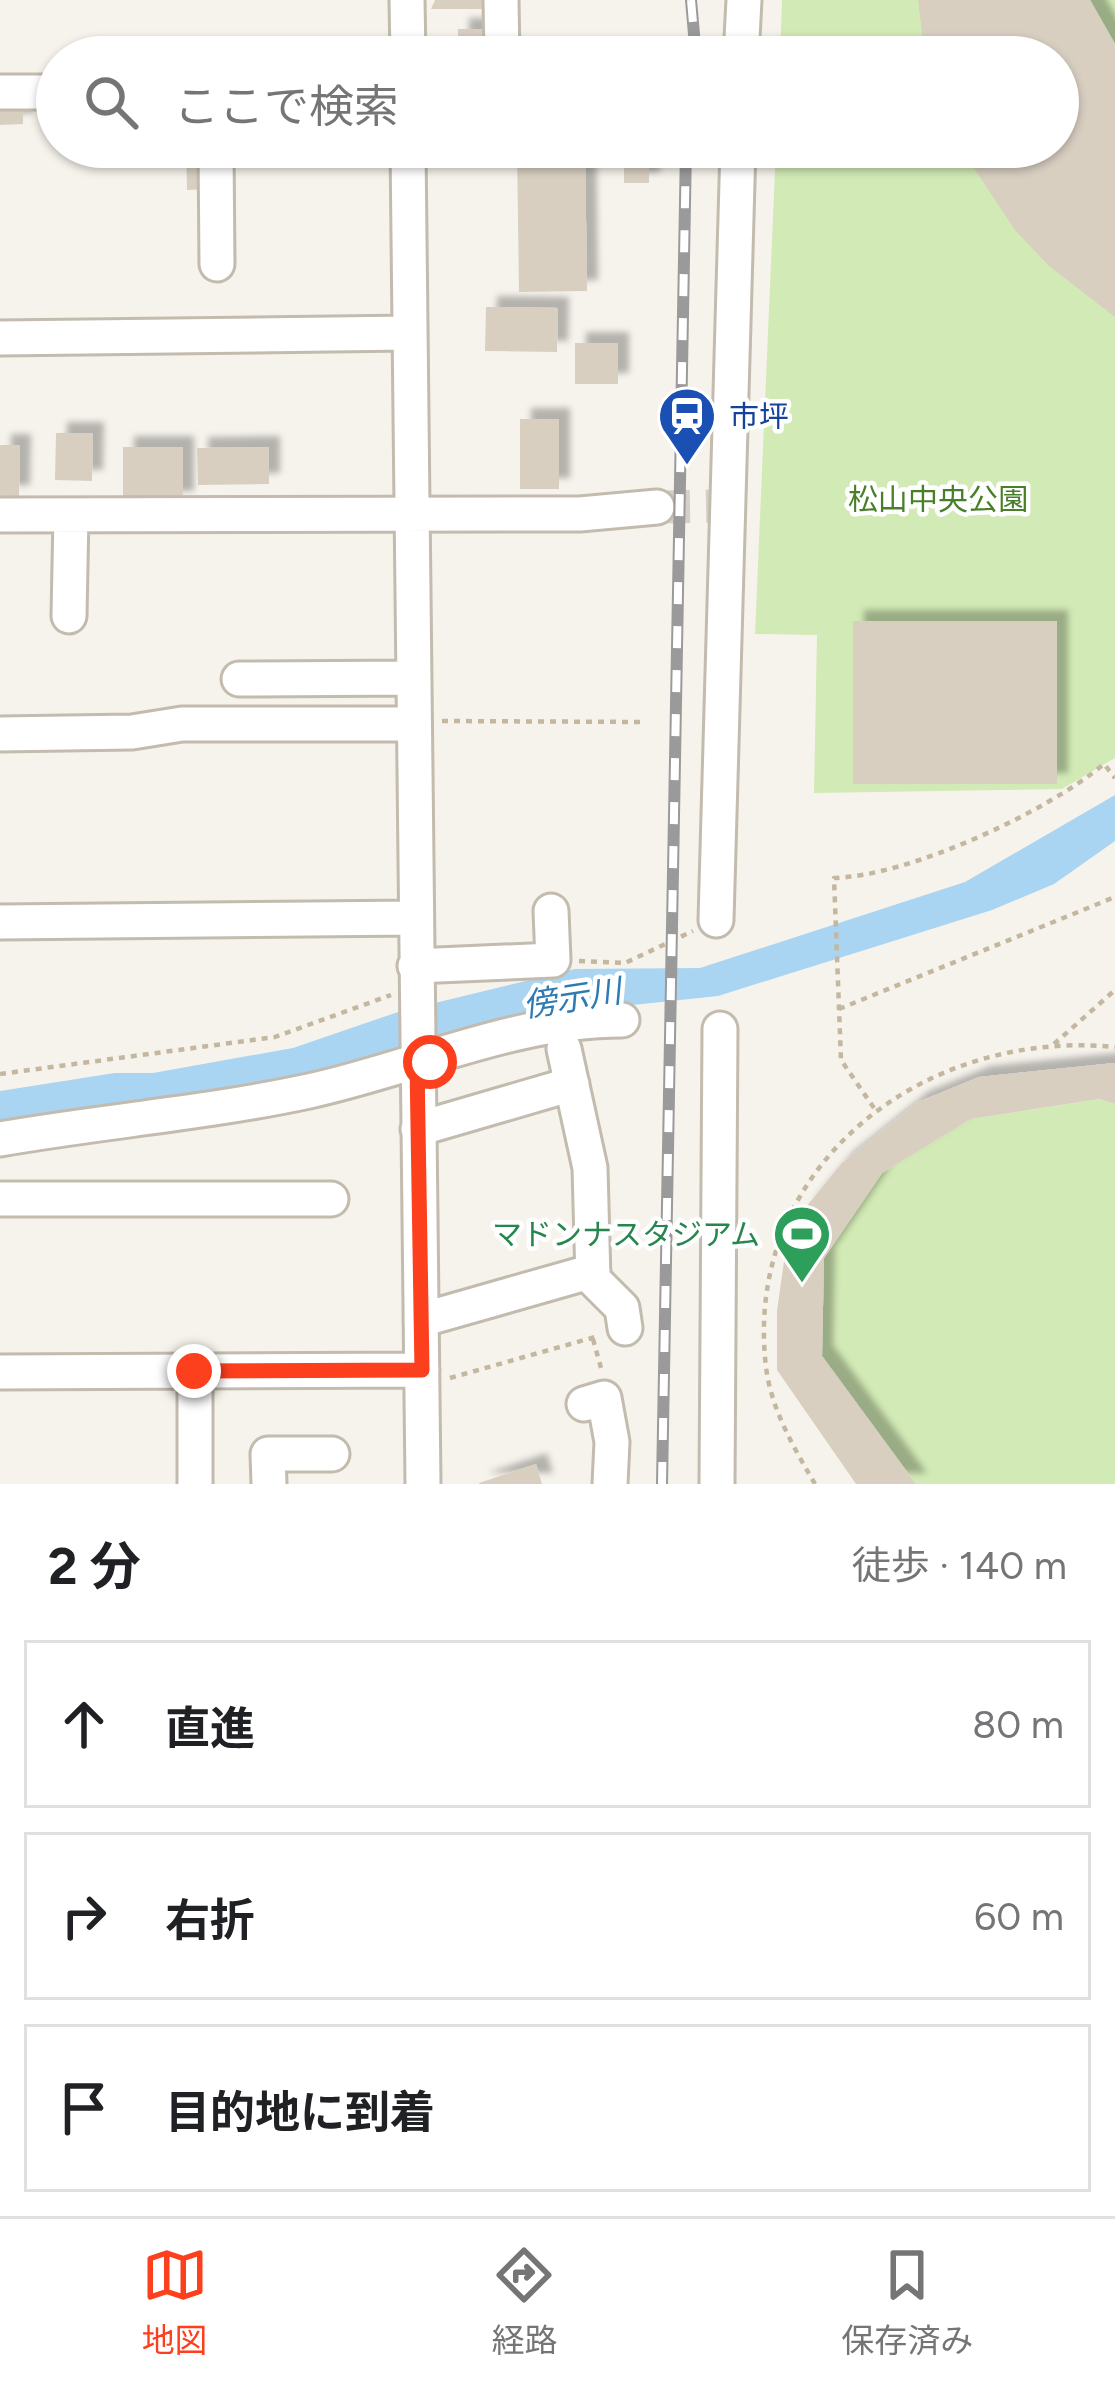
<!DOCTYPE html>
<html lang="ja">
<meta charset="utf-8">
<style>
body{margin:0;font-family:Figtree,"Noto Sans JP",sans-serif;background:#f2f2f2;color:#202124}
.stop{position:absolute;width:36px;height:36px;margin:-27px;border:9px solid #fc3f1d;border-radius:50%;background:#fff}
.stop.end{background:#fc3f1d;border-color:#fff;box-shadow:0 3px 12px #0008}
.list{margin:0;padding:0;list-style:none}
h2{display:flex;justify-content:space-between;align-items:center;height:156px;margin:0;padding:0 48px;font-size:51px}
h2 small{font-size:39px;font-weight:400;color:#757577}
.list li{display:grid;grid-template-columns:78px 1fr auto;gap:36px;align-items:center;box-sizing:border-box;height:168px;margin:0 24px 24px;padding:0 24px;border:3px solid #e0e0e0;border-radius:0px}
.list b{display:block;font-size:45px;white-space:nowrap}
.list em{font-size:39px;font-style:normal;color:#757577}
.icon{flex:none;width:66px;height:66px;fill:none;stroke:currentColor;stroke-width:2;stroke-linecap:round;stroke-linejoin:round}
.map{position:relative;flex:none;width:1115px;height:1484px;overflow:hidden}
.search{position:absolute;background:#fff;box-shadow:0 3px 9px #0004;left:36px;right:36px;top:36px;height:132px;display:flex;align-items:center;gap:30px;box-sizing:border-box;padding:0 42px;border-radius:66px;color:#757577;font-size:45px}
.sheet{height:732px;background:#fff}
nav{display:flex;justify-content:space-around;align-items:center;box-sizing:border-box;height:168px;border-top:3px solid #e0e0e0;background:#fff;font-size:33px;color:#757577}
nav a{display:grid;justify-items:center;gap:6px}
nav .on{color:#fc3f1d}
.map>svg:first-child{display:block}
.green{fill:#d2eab5}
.water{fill:#a9d4f2}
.building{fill:#d8cfc1;filter:url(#shadow)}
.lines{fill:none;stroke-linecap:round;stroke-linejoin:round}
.minor-tunnel{stroke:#d4d0c8;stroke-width:33;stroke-dasharray:33 16;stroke-linecap:butt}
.minor-casing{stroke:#c2bbae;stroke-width:39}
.path{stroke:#c4b79f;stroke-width:4.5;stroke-dasharray:6 6;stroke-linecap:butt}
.minor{stroke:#fff;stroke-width:33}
.rail-casing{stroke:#9a9a9a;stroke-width:12}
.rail{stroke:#fff;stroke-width:8;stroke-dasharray:22;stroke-linecap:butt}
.route{stroke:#fc3f1d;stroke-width:15}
.labels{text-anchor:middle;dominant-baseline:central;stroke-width:9;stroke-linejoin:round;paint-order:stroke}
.transit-label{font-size:30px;fill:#164399;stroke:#fff;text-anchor:start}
.park-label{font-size:30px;fill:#4a7f2a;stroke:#fff}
.leisure-label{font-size:30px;fill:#27864d;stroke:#fff;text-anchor:end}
.water-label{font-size:33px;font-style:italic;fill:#2e7ab2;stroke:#fff}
</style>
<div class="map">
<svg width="1115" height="1484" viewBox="0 0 1115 1484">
<defs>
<filter id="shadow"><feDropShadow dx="11" dy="-11" stdDeviation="3" flood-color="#0004"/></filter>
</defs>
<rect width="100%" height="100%" fill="#f6f3ec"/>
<path class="green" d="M 782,0 L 1115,0 L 1115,758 L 1062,789 L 814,793 L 817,635 L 755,634 L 776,147 L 1058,147 L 1058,57 L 780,57 Z
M 1099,1099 L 1115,1104 L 1115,1484 L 916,1484 L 822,1357 L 824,1258 L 882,1173 L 971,1119 Z"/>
<path class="water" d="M 1115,795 L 1115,841 L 1054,884 L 992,910 L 718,996 L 529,1016 L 296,1077 L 0,1123 L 0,1091 L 115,1073 L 153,1073 L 293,1048 L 398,1012 L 575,969 L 700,968 L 965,882 Z"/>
<path class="building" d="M 435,0 L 490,0 L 490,9 L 431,9 Z
M 918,0 L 1090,0 L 1115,44 L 1115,317 L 1049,266 L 1015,230 L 960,147 L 1058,147 L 1058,57 L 925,57 Z
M 458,29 L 487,29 L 487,57 L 458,57 Z
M 23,100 L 23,124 L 0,125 L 0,101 Z
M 186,147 L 209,147 L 210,189 L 187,190 Z
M 517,147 L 585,147 L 587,291 L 519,292 Z
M 624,147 L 649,147 L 649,183 L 624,183 Z
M 486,307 L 558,308 L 557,352 L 485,351 Z
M 575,343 L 618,343 L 618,384 L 575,384 Z
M 520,419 L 559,419 L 559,489 L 520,489 Z
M 56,433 L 93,433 L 92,481 L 55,480 Z
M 0,445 L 20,445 L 19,496 L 0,496 Z
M 123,447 L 183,447 L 183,502 L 123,502 Z
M 269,447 L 269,484 L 198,485 L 197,448 Z
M 853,621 L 1057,621 L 1057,784 L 853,784 Z
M 1115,1063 L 1115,1104 L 1099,1099 L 971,1119 L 882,1173 L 824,1258 L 822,1356 L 916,1484 L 856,1484 L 777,1370 L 777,1311 L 785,1254 L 806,1207 L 842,1163 L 918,1102 L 979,1077 Z
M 536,1464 L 542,1484 L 479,1484 L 479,1483 Z"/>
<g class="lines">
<path class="minor-tunnel" d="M 657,507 L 716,506"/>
<g class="minor-casing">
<path id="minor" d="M 407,0 L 408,57
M 501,0 L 502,57
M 741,57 L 744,0
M 0,92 L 57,92
M 216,147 L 217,264
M 408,147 L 423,1484
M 0,338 L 410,333
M 0,515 L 580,514 L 657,507
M 69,616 L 71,515
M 239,679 L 414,678
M 0,734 L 132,732 L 182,724 L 414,724
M 716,920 L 738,147
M 0,922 L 415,918
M 415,966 L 553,960 L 551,911
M 564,1049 L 590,1168 L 593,1279 L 622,1308 L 625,1328
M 418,1129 L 572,1084
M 0,1139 C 103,1121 207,1113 309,1091 C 414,1068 514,1020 622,1020
M 0,1199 L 331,1199
M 421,1320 L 593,1271
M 195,1371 L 195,1484
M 0,1372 L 422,1370
M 584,1404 L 604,1398 L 612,1442 L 610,1484
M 269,1484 L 268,1454 L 332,1454
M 717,1484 L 720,1029"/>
</g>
<path class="path" d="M 442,721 L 646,722
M 579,961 L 625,963 L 693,931
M 839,1009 L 1115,897
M 1054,1044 L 1115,990
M 0,1074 L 275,1037 L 391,995
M 874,1108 L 841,1060 L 834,878 C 909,876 1047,812 1104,764 L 1115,778
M 593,1339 L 601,1368
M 450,1378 L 595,1337
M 815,1484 C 794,1448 771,1409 766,1367 C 742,1165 926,1028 1115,1047"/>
<use href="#minor" class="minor"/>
<g class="rail-casing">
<path id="rail" d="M 691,0 L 696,57
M 662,1484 L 686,147"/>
</g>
<use href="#rail" class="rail"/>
</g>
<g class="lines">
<path class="route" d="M 194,1371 L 422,1370 L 417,1064 L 430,1062"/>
</g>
<defs>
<g id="station-pin" transform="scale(3)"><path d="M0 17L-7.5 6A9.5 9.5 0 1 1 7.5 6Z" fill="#1a4fb4" stroke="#fff"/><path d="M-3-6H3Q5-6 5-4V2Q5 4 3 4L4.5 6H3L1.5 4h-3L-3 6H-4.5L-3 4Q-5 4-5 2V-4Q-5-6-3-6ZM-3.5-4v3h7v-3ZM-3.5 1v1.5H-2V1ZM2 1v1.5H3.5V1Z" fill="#fff"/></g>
<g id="stadium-pin" transform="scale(3)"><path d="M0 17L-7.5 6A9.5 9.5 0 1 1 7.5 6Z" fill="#2e9e5b" stroke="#fff"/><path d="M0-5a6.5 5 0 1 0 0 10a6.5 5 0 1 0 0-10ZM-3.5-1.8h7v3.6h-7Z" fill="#fff"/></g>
</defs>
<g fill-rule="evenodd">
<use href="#station-pin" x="687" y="416"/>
<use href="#stadium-pin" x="802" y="1234"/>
</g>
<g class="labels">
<g class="transit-label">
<text x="729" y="416">市坪</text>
</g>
<g class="park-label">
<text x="938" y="499">松山中央公園</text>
</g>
<g class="leisure-label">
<text x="760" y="1234">マドンナスタジアム</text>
</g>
<g class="water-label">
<text transform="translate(572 998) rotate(-9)">傍示川</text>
</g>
</g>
</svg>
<div class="stop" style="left:430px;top:1062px"></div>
<div class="stop end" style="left:194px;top:1371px"></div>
<div class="search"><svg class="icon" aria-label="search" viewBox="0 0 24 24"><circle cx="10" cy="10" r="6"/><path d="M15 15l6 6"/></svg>ここで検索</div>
</div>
<section class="sheet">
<h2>2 分<small>徒歩 · 140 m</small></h2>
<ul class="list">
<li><svg class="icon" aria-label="ahead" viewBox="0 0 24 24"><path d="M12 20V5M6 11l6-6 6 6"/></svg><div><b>直進</b></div><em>80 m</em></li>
<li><svg class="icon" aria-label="right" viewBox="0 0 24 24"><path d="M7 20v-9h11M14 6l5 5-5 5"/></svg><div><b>右折</b></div><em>60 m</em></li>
<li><svg class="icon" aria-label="arrive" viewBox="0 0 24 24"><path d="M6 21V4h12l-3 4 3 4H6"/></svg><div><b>目的地に到着</b></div></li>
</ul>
</section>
<nav>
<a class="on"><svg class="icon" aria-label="map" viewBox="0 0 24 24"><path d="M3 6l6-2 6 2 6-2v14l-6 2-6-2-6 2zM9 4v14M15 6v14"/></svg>地図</a>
<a><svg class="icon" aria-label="directions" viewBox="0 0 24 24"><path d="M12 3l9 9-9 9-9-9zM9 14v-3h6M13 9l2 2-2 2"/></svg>経路</a>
<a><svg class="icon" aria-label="saved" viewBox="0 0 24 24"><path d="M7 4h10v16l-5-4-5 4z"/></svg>保存済み</a>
</nav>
